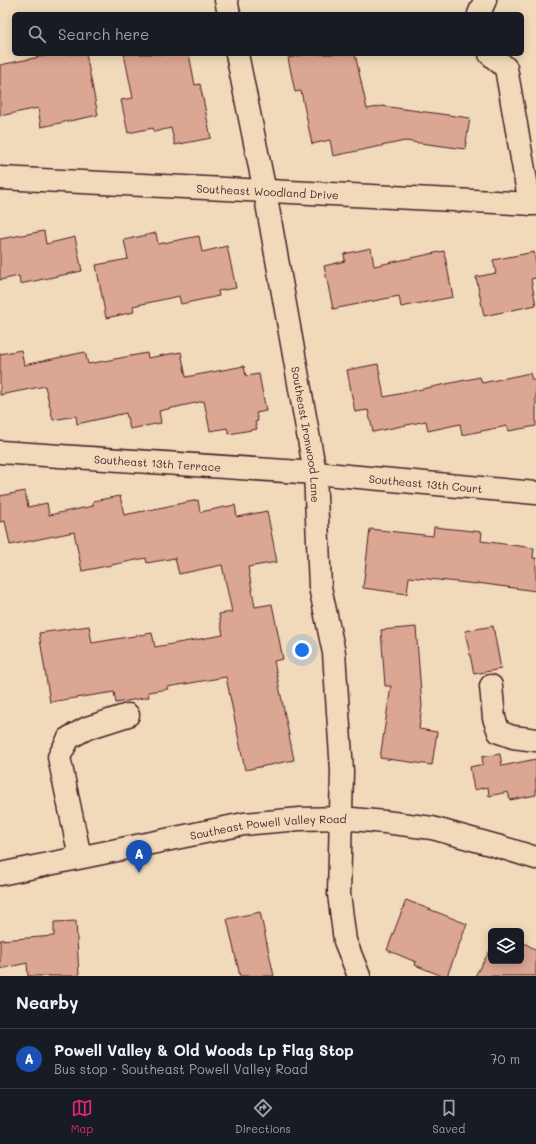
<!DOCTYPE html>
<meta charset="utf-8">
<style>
body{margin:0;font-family:Mali,sans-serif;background:#242831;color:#f1f3f6}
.controls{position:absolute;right:12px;bottom:12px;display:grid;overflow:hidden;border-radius:6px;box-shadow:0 2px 10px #0003}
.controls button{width:36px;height:36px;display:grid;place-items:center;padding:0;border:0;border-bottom:1px solid #363941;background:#171b24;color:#f1f3f6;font:20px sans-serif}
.you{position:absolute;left:302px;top:650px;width:14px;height:14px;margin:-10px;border:3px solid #fff;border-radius:50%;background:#1a73e8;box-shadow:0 0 0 6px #1a73e833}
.badge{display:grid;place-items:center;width:26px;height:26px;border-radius:50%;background:#db2777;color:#fff;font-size:13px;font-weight:700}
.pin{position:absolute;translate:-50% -33px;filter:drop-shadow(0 1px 2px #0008)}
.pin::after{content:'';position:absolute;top:21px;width:14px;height:12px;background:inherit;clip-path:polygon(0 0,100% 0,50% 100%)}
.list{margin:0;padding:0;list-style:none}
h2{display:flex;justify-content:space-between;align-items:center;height:52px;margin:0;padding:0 16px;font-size:17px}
h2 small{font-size:13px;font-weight:400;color:#9ea1a6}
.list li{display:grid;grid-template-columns:26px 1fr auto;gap:12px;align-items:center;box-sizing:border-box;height:60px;padding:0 16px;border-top:1px solid #363941}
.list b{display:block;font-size:15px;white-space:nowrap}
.list p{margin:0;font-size:13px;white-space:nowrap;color:#9ea1a6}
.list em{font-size:13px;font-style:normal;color:#9ea1a6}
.icon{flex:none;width:22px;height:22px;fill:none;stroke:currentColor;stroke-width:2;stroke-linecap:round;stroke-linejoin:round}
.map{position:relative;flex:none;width:536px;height:976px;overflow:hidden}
.search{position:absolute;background:#171b24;box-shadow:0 2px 10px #0003;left:12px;right:12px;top:12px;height:44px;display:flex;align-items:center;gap:10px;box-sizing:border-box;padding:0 14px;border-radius:6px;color:#9ea1a6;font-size:15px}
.sheet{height:112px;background:#171b24}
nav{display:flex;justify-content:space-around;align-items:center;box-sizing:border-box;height:56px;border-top:1px solid #363941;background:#171b24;font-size:11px;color:#9ea1a6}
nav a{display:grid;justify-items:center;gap:2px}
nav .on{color:#db2777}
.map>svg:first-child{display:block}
.building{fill:#dba692;stroke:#4a1f2b}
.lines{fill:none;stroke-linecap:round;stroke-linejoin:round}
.minor-casing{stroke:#4a1f2b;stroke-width:25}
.major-casing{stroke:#4a1f2b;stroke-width:25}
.minor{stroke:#f1dab9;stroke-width:22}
.major{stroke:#f1dab9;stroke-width:22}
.labels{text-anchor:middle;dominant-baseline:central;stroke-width:3;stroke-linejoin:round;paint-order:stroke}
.street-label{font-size:11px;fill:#4a1f2b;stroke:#f1dab9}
</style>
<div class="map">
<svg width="536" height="976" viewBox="0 0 536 976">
<rect width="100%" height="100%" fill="#f1dab9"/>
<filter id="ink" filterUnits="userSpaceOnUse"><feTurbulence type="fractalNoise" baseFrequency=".025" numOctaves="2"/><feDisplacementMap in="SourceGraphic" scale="8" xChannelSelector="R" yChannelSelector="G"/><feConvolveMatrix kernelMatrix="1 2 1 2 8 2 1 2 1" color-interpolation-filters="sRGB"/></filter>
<g filter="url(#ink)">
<path class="building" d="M 54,54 L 86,54 L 98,115 L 41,127 L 38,108 L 0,116 L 0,65 Z
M 124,54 L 189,54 L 195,85 L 200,84 L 211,138 L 175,145 L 171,128 L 154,132 L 153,128 L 128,133 L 121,100 L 133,98 Z
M 307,54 L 355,54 L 367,109 L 382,106 L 470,118 L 465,149 L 405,141 L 333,156 L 330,140 L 312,144 L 301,91 L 295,92 L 288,58 Z
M 44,231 L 46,244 L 75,237 L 82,271 L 20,284 L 19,276 L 0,280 L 0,239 Z
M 156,233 L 158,244 L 199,236 L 202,252 L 227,246 L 236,288 L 218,291 L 219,296 L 181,304 L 179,296 L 133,306 L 134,312 L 106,318 L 96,265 L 128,259 L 124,240 Z
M 371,248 L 374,266 L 444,251 L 453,297 L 401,307 L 399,296 L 333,309 L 324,266 L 345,261 L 344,254 Z
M 534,252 L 536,263 L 536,278 L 531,279 L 536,305 L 484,316 L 476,277 L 496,273 L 493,260 Z
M 21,350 L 24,365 L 85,352 L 88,364 L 147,353 L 148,358 L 181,352 L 186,377 L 244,366 L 246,376 L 259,374 L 266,411 L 256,413 L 258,421 L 255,422 L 257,429 L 229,434 L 227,428 L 210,431 L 204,401 L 159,411 L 161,423 L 130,429 L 126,413 L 77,424 L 76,416 L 53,420 L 45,386 L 0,395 L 0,354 Z
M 378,364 L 384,397 L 480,377 L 482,383 L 530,373 L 532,380 L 536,380 L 536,426 L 509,431 L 507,426 L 462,435 L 460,424 L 428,431 L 426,421 L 373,432 L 368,410 L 355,412 L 347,370 Z
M 25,491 L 28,507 L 47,503 L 49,515 L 93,506 L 93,501 L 120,496 L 124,515 L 198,500 L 200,512 L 235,505 L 237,517 L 267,511 L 277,562 L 248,567 L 255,607 L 272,604 L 283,659 L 274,661 L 294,760 L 245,770 L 226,677 L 167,687 L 168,689 L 148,692 L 149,697 L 116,703 L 114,692 L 50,702 L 39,633 L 89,626 L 92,643 L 152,633 L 155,647 L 223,635 L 219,614 L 232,612 L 222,565 L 179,574 L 175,558 L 147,563 L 146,558 L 82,571 L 74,532 L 10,545 L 5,521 L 0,522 L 0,496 Z
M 434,527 L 482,532 L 481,541 L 534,548 L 533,558 L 536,558 L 536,591 L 477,583 L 477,584 L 409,577 L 407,594 L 363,588 L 370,529 L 433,536 Z
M 493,626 L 501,669 L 474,674 L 465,631 Z
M 416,627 L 422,706 L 419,729 L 437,732 L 432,765 L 380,758 L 391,686 L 385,686 L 381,630 Z
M 500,754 L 502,766 L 536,759 L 536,795 L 510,800 L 508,792 L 489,796 L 488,787 L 474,790 L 470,767 L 483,764 L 482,757 Z
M 406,900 L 467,924 L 447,976 L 442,976 L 415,965 L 416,962 L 387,950 Z
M 260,912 L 274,976 L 240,976 L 227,919 Z
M 76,921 L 79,976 L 28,976 L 27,963 L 0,969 L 0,940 L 54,936 L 54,922 Z
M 521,941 L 536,950 L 536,976 L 475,976 L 491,949 L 491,961 L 521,961 Z"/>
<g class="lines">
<g class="minor-casing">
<g id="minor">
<path d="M 226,0 L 229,14"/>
<path d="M 479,14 L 485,0"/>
<path id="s1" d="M 237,54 L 265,192 L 315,473 L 320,587 L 334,653 L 342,771 L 339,894 L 345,941 L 359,976"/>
<path d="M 490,54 L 506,68 L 530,204"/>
<path id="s2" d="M 0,178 L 536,204"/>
<path id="s3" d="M 0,452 L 315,473 L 536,493"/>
<path d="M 491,686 L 494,718 L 499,732 L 513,737 L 536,740"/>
<path d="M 80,857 L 59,757 L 69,738 L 87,728 L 128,715"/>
</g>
</g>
<g class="major-casing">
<g id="major">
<path id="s4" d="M 0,874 L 244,824 L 300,819 L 341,818 L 385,822 L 432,828 L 497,846 L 536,858"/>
</g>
</g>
<use href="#minor" class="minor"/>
<use href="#major" class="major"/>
</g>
</g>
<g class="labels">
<g class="street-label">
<text stroke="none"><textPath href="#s2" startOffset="268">Southeast Woodland Drive</textPath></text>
<text stroke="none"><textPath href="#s1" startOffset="387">Southeast Ironwood Lane</textPath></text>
<text stroke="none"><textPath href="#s3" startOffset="158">Southeast 13th Terrace</textPath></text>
<text stroke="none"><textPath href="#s3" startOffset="427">Southeast 13th Court</textPath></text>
<text stroke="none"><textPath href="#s4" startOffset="273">Southeast Powell Valley Road</textPath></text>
</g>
</g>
</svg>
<div class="controls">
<button><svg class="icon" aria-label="layers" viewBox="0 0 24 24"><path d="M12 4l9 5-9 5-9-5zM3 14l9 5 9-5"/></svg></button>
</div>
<div class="you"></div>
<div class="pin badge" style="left:139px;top:873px;background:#1a4fb4">A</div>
<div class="search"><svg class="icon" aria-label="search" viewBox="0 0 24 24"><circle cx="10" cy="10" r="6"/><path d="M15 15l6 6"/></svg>Search here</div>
</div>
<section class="sheet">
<h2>Nearby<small></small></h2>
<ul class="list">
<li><span class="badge" style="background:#1a4fb4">A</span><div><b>Powell Valley &amp; Old Woods Lp Flag Stop</b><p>Bus stop · Southeast Powell Valley Road</p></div><em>70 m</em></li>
</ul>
</section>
<nav>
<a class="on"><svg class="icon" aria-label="map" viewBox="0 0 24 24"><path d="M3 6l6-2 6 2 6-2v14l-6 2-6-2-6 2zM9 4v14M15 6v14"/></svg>Map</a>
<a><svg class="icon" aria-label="directions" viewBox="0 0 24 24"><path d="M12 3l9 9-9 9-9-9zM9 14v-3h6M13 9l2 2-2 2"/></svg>Directions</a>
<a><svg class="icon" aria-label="saved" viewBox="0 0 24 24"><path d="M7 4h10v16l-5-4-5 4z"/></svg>Saved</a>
</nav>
